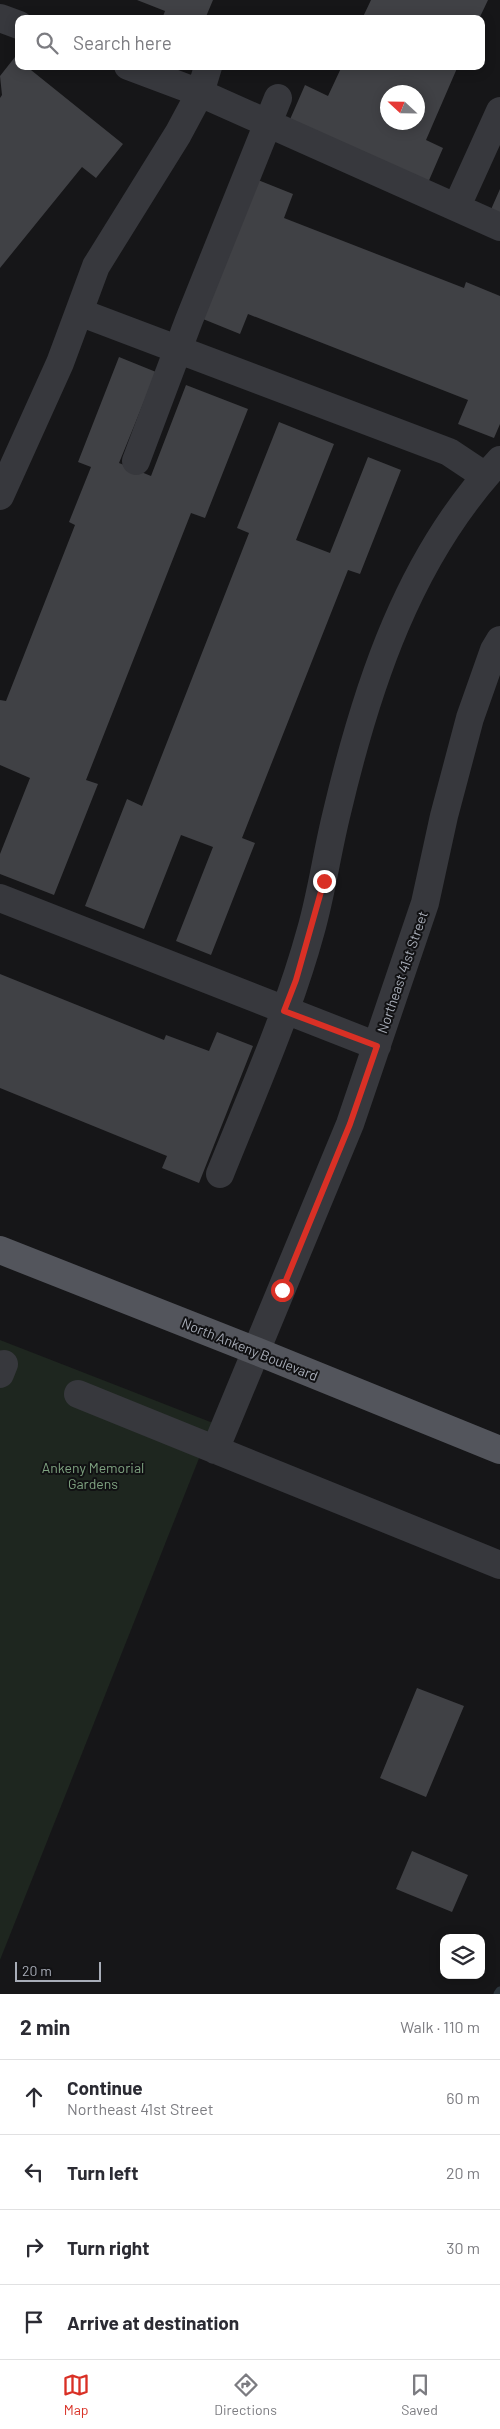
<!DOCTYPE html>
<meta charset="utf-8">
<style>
body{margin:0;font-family:Barlow,sans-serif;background:#f2f2f3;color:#2b2b33}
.controls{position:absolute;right:15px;bottom:15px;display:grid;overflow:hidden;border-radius:10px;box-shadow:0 2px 12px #0003}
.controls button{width:45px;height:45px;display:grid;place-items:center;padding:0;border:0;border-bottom:1px solid #e1e1e2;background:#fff;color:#2b2b33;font:25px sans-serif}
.compass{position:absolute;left:380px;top:85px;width:45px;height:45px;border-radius:50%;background:#fff;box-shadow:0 2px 12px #0003;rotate:292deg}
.scale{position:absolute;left:15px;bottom:12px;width:86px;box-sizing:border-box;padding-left:5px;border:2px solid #a8adb8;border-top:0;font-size:14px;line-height:18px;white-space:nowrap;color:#a8adb8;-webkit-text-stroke:4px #111113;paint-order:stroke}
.stop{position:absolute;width:15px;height:15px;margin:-11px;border:4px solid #d93025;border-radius:50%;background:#fff}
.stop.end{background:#d93025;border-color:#fff;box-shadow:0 1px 5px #0008}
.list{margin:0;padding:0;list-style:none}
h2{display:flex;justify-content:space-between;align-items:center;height:65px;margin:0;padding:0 20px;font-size:21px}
h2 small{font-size:16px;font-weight:400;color:#7c7c81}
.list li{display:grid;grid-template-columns:32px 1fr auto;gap:15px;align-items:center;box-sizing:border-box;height:75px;padding:0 20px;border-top:1px solid #e1e1e2}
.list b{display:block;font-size:19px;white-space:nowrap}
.list p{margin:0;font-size:16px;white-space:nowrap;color:#7c7c81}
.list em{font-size:16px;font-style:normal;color:#7c7c81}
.icon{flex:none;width:28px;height:28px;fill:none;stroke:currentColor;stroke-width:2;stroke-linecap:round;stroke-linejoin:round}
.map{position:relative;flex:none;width:500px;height:1994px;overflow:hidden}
.search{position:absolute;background:#fff;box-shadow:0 2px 12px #0003;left:15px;right:15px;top:15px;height:55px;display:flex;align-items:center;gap:12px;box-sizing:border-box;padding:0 18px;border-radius:10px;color:#7c7c81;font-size:19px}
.sheet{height:365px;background:#fff}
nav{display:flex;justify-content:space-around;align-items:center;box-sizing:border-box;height:70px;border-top:1px solid #e1e1e2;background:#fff;font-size:14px;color:#7c7c81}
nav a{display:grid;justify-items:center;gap:2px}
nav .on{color:#d93025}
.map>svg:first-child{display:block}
.green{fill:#1e261f}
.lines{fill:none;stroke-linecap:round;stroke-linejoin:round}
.stream{stroke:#2c353c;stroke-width:9}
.building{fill:#404145;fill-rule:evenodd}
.minor{stroke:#37383d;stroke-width:28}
.major{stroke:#53555c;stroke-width:28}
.route{stroke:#d93025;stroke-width:6}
.labels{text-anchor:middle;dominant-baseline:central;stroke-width:4;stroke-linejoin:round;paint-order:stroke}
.street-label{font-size:14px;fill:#a8adb8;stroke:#111113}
.park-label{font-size:14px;fill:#7fa381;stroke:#111113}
</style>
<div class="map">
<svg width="500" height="1994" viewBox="0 0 500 1994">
<rect width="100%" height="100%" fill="#161618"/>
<path class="green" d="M 0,1340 L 213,1423 L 0,1960 Z"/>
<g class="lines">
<path class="stream" d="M 498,1994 L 500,1991"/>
</g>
<path class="building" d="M 137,0 L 213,0 L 205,19 L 162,19 L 165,11 Z
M 371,0 L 488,0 L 479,19 L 362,19 Z
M 15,57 L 19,60 L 19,66 L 26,66 L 123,144 L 96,178 L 82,167 L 0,268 L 0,98 L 2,95 L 0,76 Z
M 342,66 L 458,66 L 426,140 L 443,148 L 427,185 L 288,124 L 305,85 L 328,96 ZM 388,92 L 418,92 L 418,122 L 388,122 Z
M 258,180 L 293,194 L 284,218 L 464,288 L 466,282 L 500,296 L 500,424 L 494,438 L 458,424 L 468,400 L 248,314 L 240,334 L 203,319 Z
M 500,189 L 500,219 L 489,214 Z
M 119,357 L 156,372 L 119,463 L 151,476 L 186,385 L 248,409 L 205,518 L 191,513 L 86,780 L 98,784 L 54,895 L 0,874 L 0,854 L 30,778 L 0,765 L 0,700 L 6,701 L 75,525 L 69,522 L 91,467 L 78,462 Z
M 279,422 L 334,444 L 296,540 L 330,553 L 368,457 L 401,470 L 360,574 L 348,570 L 242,838 L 255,843 L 211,955 L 176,941 L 213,847 L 181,835 L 144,929 L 85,906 L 127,799 L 142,806 L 249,533 L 237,528 Z
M 0,974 L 164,1040 L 166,1035 L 209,1051 L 217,1032 L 253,1046 L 199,1183 L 162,1168 L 167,1156 L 0,1088 Z
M 417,1688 L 464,1706 L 426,1797 L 380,1778 Z
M 412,1851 L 468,1875 L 452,1912 L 396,1889 Z"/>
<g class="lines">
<path class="minor" d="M 0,18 L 19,25
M 128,66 L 200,93 L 500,227
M 457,206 L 500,111
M 79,312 L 449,452 L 485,476
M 136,461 L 189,320 L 278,98
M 0,496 L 60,363 L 96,266 L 178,134 L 200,93 L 208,67
M 0,898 L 377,1046
M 220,1174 C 252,1094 288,1014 311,930 C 322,891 327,852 337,812 C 367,685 409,557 500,460
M 0,1374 L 4,1364
M 78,1394 L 500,1565
M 215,1450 L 350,1124 L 425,903 L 444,816 L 470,718 L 494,650 L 500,640"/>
<path class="major" d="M 0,1250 L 256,1351 L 500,1450"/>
</g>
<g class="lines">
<path class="route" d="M 282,1290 L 350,1124 L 377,1046 L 284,1011 L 296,980 L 324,881"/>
</g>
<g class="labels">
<g class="street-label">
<text transform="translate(402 972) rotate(-71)">Northeast 41st Street</text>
<text transform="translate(250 1349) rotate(22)">North Ankeny Boulevard</text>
</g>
<g class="park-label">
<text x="93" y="1467">Ankeny Memorial<tspan x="93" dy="16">Gardens</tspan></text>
</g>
</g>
</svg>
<div class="controls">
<button><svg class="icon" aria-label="layers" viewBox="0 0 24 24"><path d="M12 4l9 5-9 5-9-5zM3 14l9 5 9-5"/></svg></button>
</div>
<svg class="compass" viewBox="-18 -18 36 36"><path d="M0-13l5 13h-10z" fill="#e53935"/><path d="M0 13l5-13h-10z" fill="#7c7c81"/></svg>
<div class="scale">20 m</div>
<div class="stop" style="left:282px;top:1290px"></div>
<div class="stop end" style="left:324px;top:881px"></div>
<div class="search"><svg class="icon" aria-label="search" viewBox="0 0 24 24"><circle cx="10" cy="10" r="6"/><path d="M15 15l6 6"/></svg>Search here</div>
</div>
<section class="sheet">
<h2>2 min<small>Walk · 110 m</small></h2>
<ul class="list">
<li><svg class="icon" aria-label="ahead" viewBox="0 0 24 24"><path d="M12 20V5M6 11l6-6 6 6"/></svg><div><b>Continue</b><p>Northeast 41st Street</p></div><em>60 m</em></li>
<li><svg class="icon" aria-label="left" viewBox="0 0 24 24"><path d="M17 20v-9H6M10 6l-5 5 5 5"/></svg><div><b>Turn left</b></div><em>20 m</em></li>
<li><svg class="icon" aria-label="right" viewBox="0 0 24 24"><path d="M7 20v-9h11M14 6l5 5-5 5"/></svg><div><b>Turn right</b></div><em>30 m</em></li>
<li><svg class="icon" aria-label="arrive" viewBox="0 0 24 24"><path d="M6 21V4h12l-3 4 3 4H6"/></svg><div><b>Arrive at destination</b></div></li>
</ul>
</section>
<nav>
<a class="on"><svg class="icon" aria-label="map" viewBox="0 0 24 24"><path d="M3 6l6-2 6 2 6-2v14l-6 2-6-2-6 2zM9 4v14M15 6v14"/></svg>Map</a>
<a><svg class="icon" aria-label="directions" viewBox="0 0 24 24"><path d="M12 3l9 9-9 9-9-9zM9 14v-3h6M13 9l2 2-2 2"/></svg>Directions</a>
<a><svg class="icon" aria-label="saved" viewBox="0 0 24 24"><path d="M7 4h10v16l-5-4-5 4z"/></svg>Saved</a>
</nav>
